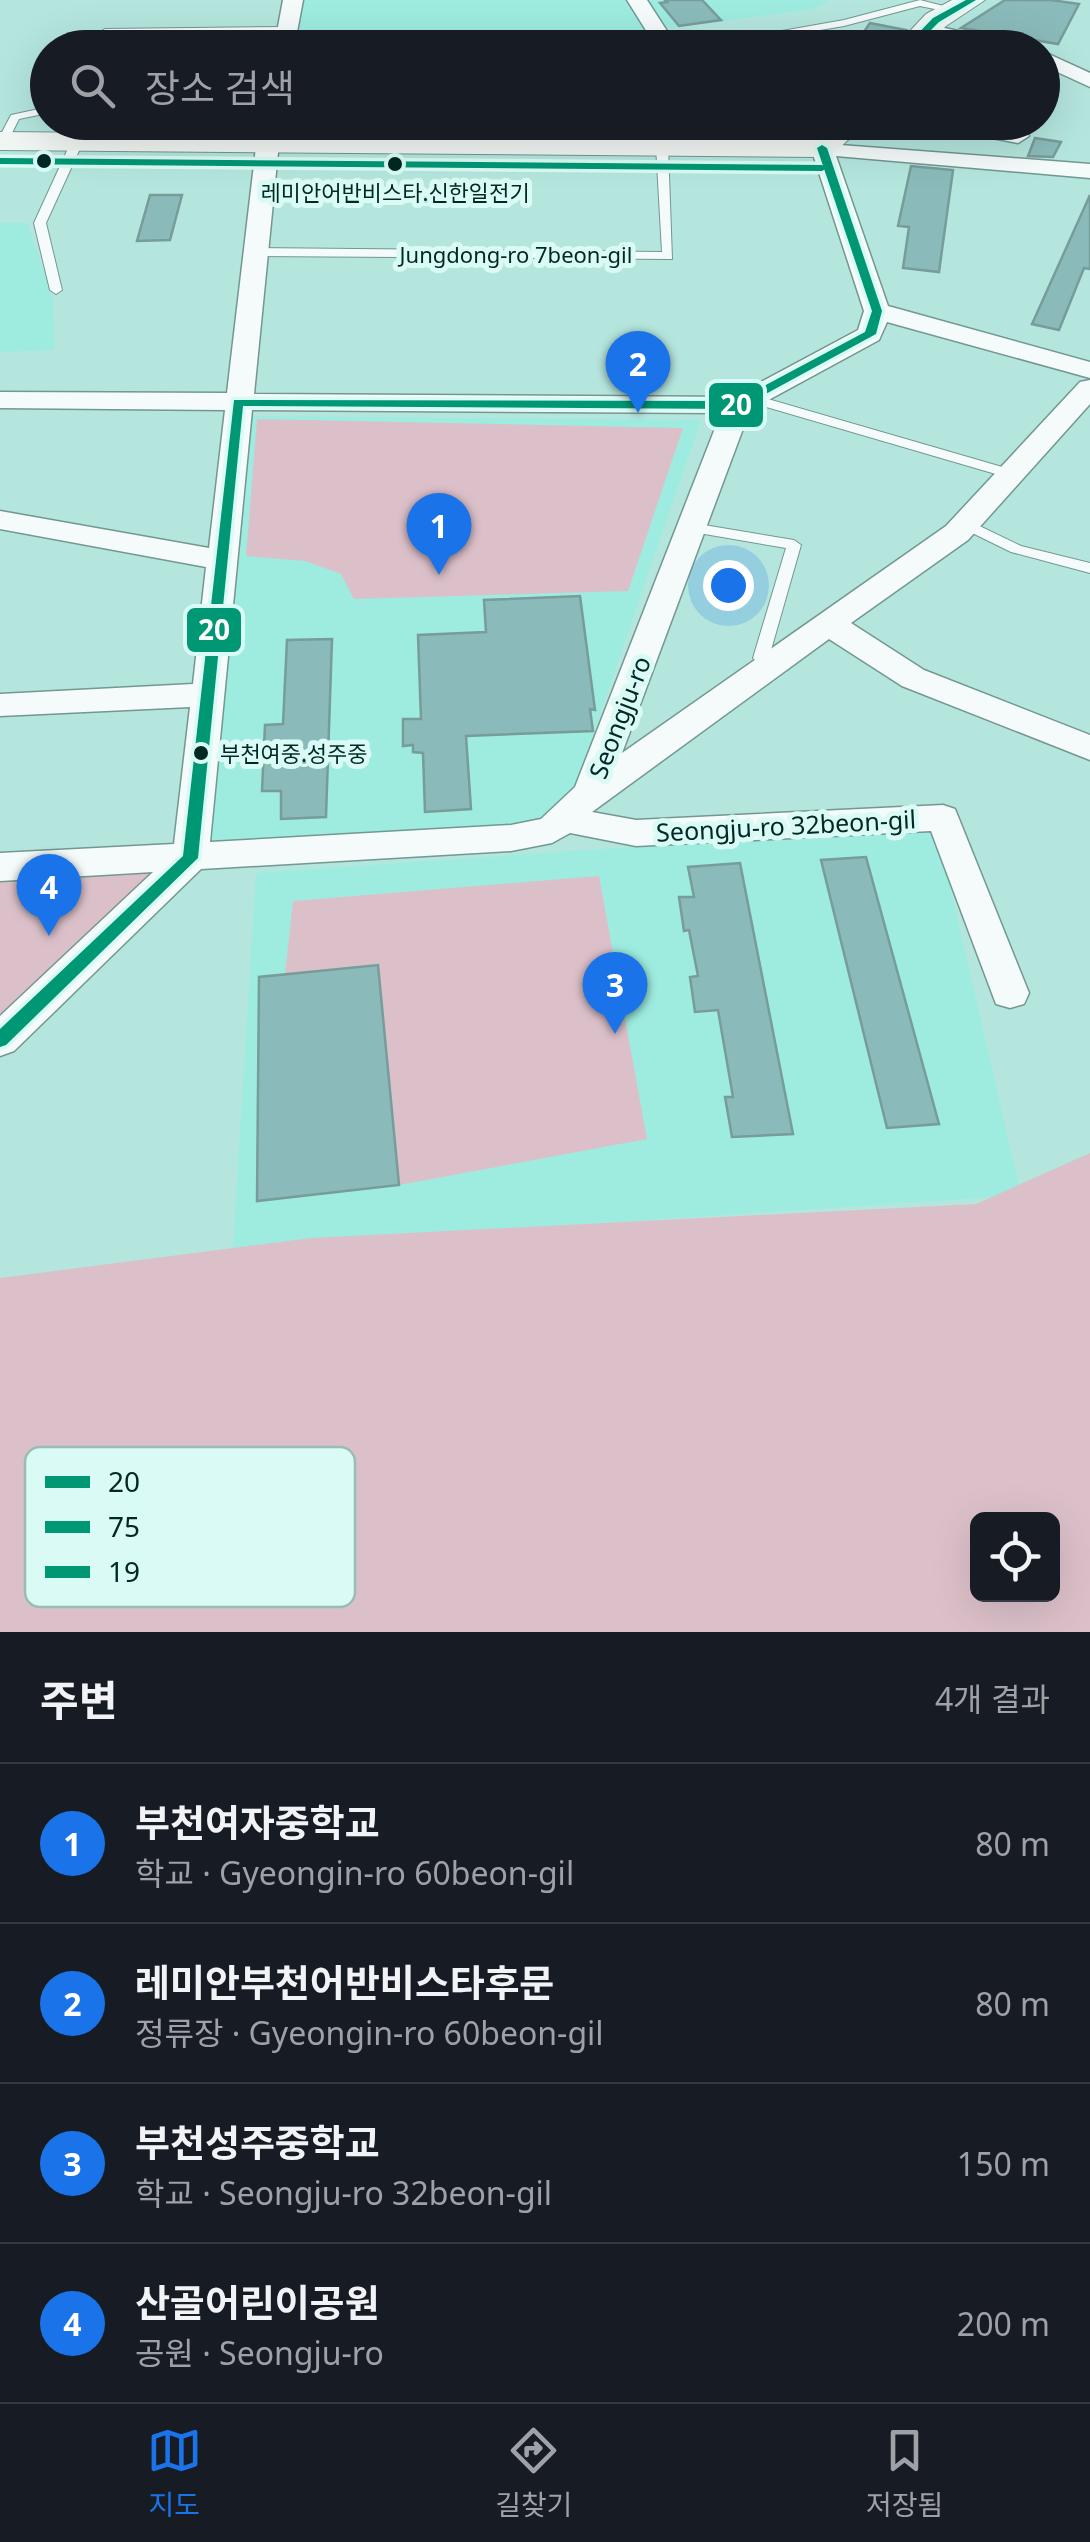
<!DOCTYPE html>
<html lang="ko">
<meta charset="utf-8">
<style>
body{margin:0;font-family:"Noto Sans","Noto Sans KR",sans-serif;background:#20242c;color:#f1f3f6}
.controls{position:absolute;right:30px;bottom:30px;display:grid;overflow:hidden;border-radius:15px;box-shadow:0 10px 40px #0002}
.controls button{width:90px;height:90px;display:grid;place-items:center;padding:0;border:0;border-bottom:2px solid #363941;background:#171b24;color:#f1f3f6;font:50px sans-serif}
.you{position:absolute;left:728px;top:585px;width:35px;height:35px;margin:-25px;border:8px solid #fff;border-radius:50%;background:#1a73e8;box-shadow:0 0 0 15px #1a73e833}
.badge{display:grid;place-items:center;width:65px;height:65px;border-radius:50%;background:#1a73e8;color:#fff;font-size:32px;font-weight:700}
.pin{position:absolute;translate:-50% -82px;filter:drop-shadow(0 2px 5px #0008)}
.pin::after{content:'';position:absolute;top:52px;width:35px;height:30px;background:inherit;clip-path:polygon(0 0,100% 0,50% 100%)}
.list{margin:0;padding:0;list-style:none}
h2{display:flex;justify-content:space-between;align-items:center;height:130px;margin:0;padding:0 40px;font-size:42px}
h2 small{font-size:32px;font-weight:400;color:#9ea1a6}
.list li{display:grid;grid-template-columns:65px 1fr auto;gap:30px;align-items:center;box-sizing:border-box;height:160px;padding:0 40px;border-top:2px solid #363941}
.list b{display:block;font-size:38px;white-space:nowrap}
.list p{margin:0;font-size:32px;white-space:nowrap;color:#9ea1a6}
.list em{font-size:32px;font-style:normal;color:#9ea1a6}
.icon{flex:none;width:55px;height:55px;fill:none;stroke:currentColor;stroke-width:2;stroke-linecap:round;stroke-linejoin:round}
.map{position:relative;flex:none;width:1090px;height:1632px;overflow:hidden}
.search{position:absolute;background:#171b24;box-shadow:0 10px 40px #0002;left:30px;right:30px;top:30px;height:110px;display:flex;align-items:center;gap:25px;box-sizing:border-box;padding:0 35px;border-radius:55px;color:#9ea1a6;font-size:38px}
.sheet{height:770px;background:#171b24}
nav{display:flex;justify-content:space-around;align-items:center;box-sizing:border-box;height:140px;border-top:2px solid #363941;background:#171b24;font-size:28px;color:#9ea1a6}
nav a{display:grid;justify-items:center;gap:5px}
nav .on{color:#1a73e8}
.map>svg:first-child{display:block}
.built{fill:#9decdf}
.green{fill:#dcc0c9;fill-rule:evenodd}
.building{fill:#8abbba;stroke:#779c99;stroke-width:2.5}
.lines{fill:none;stroke-linecap:round;stroke-linejoin:round}
.lane-casing{stroke:#739791;stroke-width:2}
.street-casing{stroke:#739791;stroke-width:3}
.secondary-casing{stroke:#739791;stroke-width:2}
.lane{fill:#f4fbfa;fill-rule:evenodd}
.street{fill:#f4fbfa;fill-rule:evenodd}
.secondary{fill:#f0f6f3;fill-rule:evenodd}
.bus-1-casing{stroke:#dafbf5;stroke-width:7}
.bus-2-casing{stroke:#dafbf5;stroke-width:7}
.bus-3-casing{stroke:#dafbf5;stroke-width:7}
.bus-1{fill:#009775;fill-rule:evenodd}
.bus-2{fill:#009775;fill-rule:evenodd}
.bus-3{fill:#009775;fill-rule:evenodd}
.bus-dot{fill:#002824;stroke:#dafbf5;stroke-width:4}
.labels{text-anchor:middle;dominant-baseline:central;stroke-width:10;stroke-linejoin:round;paint-order:stroke}
.bus-label{font-size:22px;fill:#002824;stroke:#dafbf5}
.far-street-label{font-size:22px;fill:#002824;stroke:#dafbf5}
.street-label{font-size:25px;fill:#002824;stroke:#dafbf5}
.key{fill:#dafbf5;stroke:#99bcb6;stroke-width:2.5}
.key-label{font-size:28px;fill:#002824}
.line-badge{stroke:#dafbf5;stroke-width:4}
.badge-label{font-size:28px;text-anchor:middle;font-weight:bold;fill:#fff}
</style>
<div class="map">
<svg width="1090" height="1632" viewBox="0 0 1090 1632">
<rect width="100%" height="100%" fill="#b4e6de"/>
<path class="built" d="M 293,0 L 635,0 L 663,48 L 284,48 Z
M 642,0 L 831,0 L 813,9 L 662,29 Z
M 270,122 L 706,122 L 721,147 L 266,143 Z
M 0,223 L 27,223 L 53,298 L 54,350 L 0,352 Z
M 245,416 L 701,420 L 576,784 L 534,824 L 205,847 Z
M 936,826 L 1021,1195 L 233,1248 L 256,873 Z"/>
<path class="green" d="M 257,419 L 683,428 L 628,591 L 354,599 L 341,574 L 305,561 L 246,556 Z
M 173,866 L 0,1030 L 0,873 Z
M 599,876 L 647,1139 L 399,1185 L 378,966 L 285,974 L 293,901 Z
M 1090,1153 L 1090,1632 L 0,1632 L 0,1278 L 311,1238 L 976,1204 ZM 978,1520 L 1052,1520 L 1052,1594 L 978,1594 Z"/>
<path class="building" d="M 665,0 L 702,0 L 721,20 L 679,26 L 660,3 L 667,2 Z
M 1005,0 L 1051,0 L 1079,4 L 1058,44 L 961,28 Z
M 870,23 L 906,30 L 890,48 L 853,48 Z
M 1035,138 L 1061,142 L 1053,157 L 1028,156 Z
M 911,166 L 953,170 L 939,272 L 903,268 L 909,227 L 898,226 Z
M 150,195 L 182,195 L 170,240 L 137,241 Z
M 1090,195 L 1090,269 L 1084,268 L 1059,330 L 1032,324 Z
M 580,596 L 595,710 L 590,709 L 593,731 L 466,736 L 471,809 L 425,812 L 423,753 L 413,752 L 413,745 L 403,746 L 403,719 L 421,719 L 418,635 L 486,632 L 484,600 Z
M 332,639 L 326,817 L 281,819 L 281,791 L 262,791 L 265,725 L 283,724 L 287,640 Z
M 866,857 L 939,1124 L 887,1128 L 821,860 Z
M 740,863 L 793,1134 L 732,1137 L 725,1097 L 733,1097 L 718,1010 L 695,1012 L 690,977 L 698,976 L 689,930 L 684,931 L 679,897 L 694,897 L 688,867 Z
M 378,965 L 399,1185 L 257,1201 L 259,977 Z"/>
<g class="lines">
<g class="lane-casing">
<path id="lane" d="M 920,0 L 959,10 L 954,13 L 920,6 L 844,26 L 713,48 L 686,48 L 844,20 Z
M 287,27 L 292,30 L 291,32 L 105,35 L 100,32 L 105,29 Z
M 48,107 L 48,113 L 19,119 L 7,143 L 0,144 L 0,136 L 11,115 Z
M 77,139 L 83,142 L 46,223 L 62,290 L 56,294 L 50,290 L 34,223 L 71,142 Z
M 662,143 L 668,146 L 672,259 L 254,256 L 248,252 L 254,248 L 662,252 L 656,146 Z
M 751,394 L 1016,471 L 1018,474 L 1011,478 L 1006,477 L 746,401 L 746,395 Z
M 965,519 L 1021,546 L 1090,563 L 1090,573 L 1011,552 L 960,527 L 960,521 Z
M 692,523 L 794,540 L 801,545 L 769,657 L 777,666 L 775,670 L 763,670 L 753,658 L 786,548 L 687,531 L 687,525 Z"/>
</g>
<g class="street-casing">
<path id="street" d="M 283,0 L 303,0 L 294,48 L 274,48 Z
M 627,0 L 647,0 L 678,48 L 657,48 Z
M 925,24 L 1011,42 L 1021,48 L 979,48 L 918,34 L 915,30 Z
M 1042,51 L 1090,73 L 1090,87 L 1042,65 Z
M 259,122 L 281,122 L 254,394 L 733,397 L 858,330 L 864,311 L 811,148 L 814,143 L 1090,164 L 1090,178 L 836,156 L 888,306 L 1090,362 L 1090,378 L 887,322 L 879,340 L 750,410 L 622,753 L 946,526 L 1080,382 L 1090,380 L 1090,404 L 968,540 L 851,623 L 924,670 L 1090,735 L 1090,760 L 902,686 L 829,639 L 592,812 L 636,820 L 943,805 L 955,809 L 1029,993 L 1024,1004 L 1010,1008 L 996,1004 L 931,831 L 636,846 L 570,833 L 552,843 L 511,851 L 201,869 L 14,1051 L 0,1056 L 0,1016 L 153,872 L 0,881 L 0,853 L 174,844 L 190,707 L 0,716 L 0,694 L 193,684 L 206,567 L 0,529 L 0,511 L 209,548 L 225,410 L 0,408 L 0,392 L 227,393 ZM 252,410 L 721,413 L 575,787 L 541,819 L 511,825 L 210,842 Z
M 705,122 L 727,122 L 743,147 L 740,152 L 724,152 Z
M 935,122 L 983,122 L 1026,131 L 1029,136 L 1018,143 L 946,129 Z"/>
</g>
<g class="secondary-casing">
<path id="secondary" d="M 952,0 L 985,0 L 946,26 L 924,48 L 894,48 L 926,14 Z
M 833,122 L 867,122 L 833,154 L 822,157 L 0,150 L 0,132 L 814,139 Z"/>
</g>
<use href="#lane" class="lane"/>
<use href="#street" class="street"/>
<use href="#secondary" class="secondary"/>
<g class="bus-1-casing">
<path id="bus-1" d="M 966,0 L 976,0 L 939,22 L 913,48 L 904,48 L 933,18 Z
M 822,145 L 827,148 L 882,311 L 876,334 L 738,409 L 243,406 L 198,858 L 6,1045 L 0,1047 L 0,1029 L 183,856 L 234,400 L 736,401 L 865,332 L 872,311 L 817,148 Z"/>
</g>
<g class="bus-2-casing">
<path id="bus-2" d="M 0,158 L 822,165 L 827,168 L 822,171 L 0,164 Z"/>
</g>
<g class="bus-3-casing">
<path id="bus-3" d="M 172,122 L 822,125 L 827,128 L 822,131 L 176,125 Z"/>
</g>
<use href="#bus-1" class="bus-1"/>
<use href="#bus-2" class="bus-2"/>
<use href="#bus-3" class="bus-3"/>
</g>
<g class="bus-dot">
<circle cx="44" cy="161" r="9"/>
<circle cx="395" cy="164" r="9"/>
<circle cx="201" cy="753" r="9"/>
</g>
<g class="labels">
<g class="bus-label">
<text x="395" y="192">레미안어반비스타.신한일전기</text>
<text x="220" y="753" text-anchor="start">부천여중.성주중</text>
</g>
<g class="far-street-label">
<text x="516" y="254">Jungdong-ro 7beon-gil</text>
</g>
<g class="street-label">
<text transform="translate(619 717) rotate(-69)">Seongju-ro</text>
<text transform="translate(786 825) rotate(-3)">Seongju-ro 32beon-gil</text>
</g>
</g>
<rect x="25" y="1447" width="330" height="160" rx="15" class="key"/>
<rect x="45" y="1476" width="45" height="12" fill="#009775"/>
<rect x="45" y="1521" width="45" height="12" fill="#009775"/>
<rect x="45" y="1566" width="45" height="12" fill="#009775"/>
<g class="key-label">
<text x="108" y="1492">20</text>
<text x="108" y="1537">75</text>
<text x="108" y="1582">19</text>
</g>
<g class="line-badge">
<rect x="707" y="381" width="58" height="48" rx="10" fill="#009775"/>
<rect x="185" y="606" width="58" height="48" rx="10" fill="#009775"/>
</g>
<g class="badge-label">
<text x="736" y="415">20</text>
<text x="214" y="640">20</text>
</g>
</svg>
<div class="controls">
<button><svg class="icon" aria-label="locate" viewBox="0 0 24 24"><circle cx="12" cy="12" r="6"/><path d="M12 2v4M12 18v4M2 12h4M18 12h4"/></svg></button>
</div>
<div class="you"></div>
<div class="pin badge" style="left:439px;top:575px">1</div>
<div class="pin badge" style="left:638px;top:413px">2</div>
<div class="pin badge" style="left:615px;top:1034px">3</div>
<div class="pin badge" style="left:49px;top:936px">4</div>
<div class="search"><svg class="icon" aria-label="search" viewBox="0 0 24 24"><circle cx="10" cy="10" r="6"/><path d="M15 15l6 6"/></svg>장소 검색</div>
</div>
<section class="sheet">
<h2>주변<small>4개 결과</small></h2>
<ul class="list">
<li><span class="badge">1</span><div><b>부천여자중학교</b><p>학교 · Gyeongin-ro 60beon-gil</p></div><em>80 m</em></li>
<li><span class="badge">2</span><div><b>레미안부천어반비스타후문</b><p>정류장 · Gyeongin-ro 60beon-gil</p></div><em>80 m</em></li>
<li><span class="badge">3</span><div><b>부천성주중학교</b><p>학교 · Seongju-ro 32beon-gil</p></div><em>150 m</em></li>
<li><span class="badge">4</span><div><b>산골어린이공원</b><p>공원 · Seongju-ro</p></div><em>200 m</em></li>
</ul>
</section>
<nav>
<a class="on"><svg class="icon" aria-label="map" viewBox="0 0 24 24"><path d="M3 6l6-2 6 2 6-2v14l-6 2-6-2-6 2zM9 4v14M15 6v14"/></svg>지도</a>
<a><svg class="icon" aria-label="directions" viewBox="0 0 24 24"><path d="M12 3l9 9-9 9-9-9zM9 14v-3h6M13 9l2 2-2 2"/></svg>길찾기</a>
<a><svg class="icon" aria-label="saved" viewBox="0 0 24 24"><path d="M7 4h10v16l-5-4-5 4z"/></svg>저장됨</a>
</nav>
